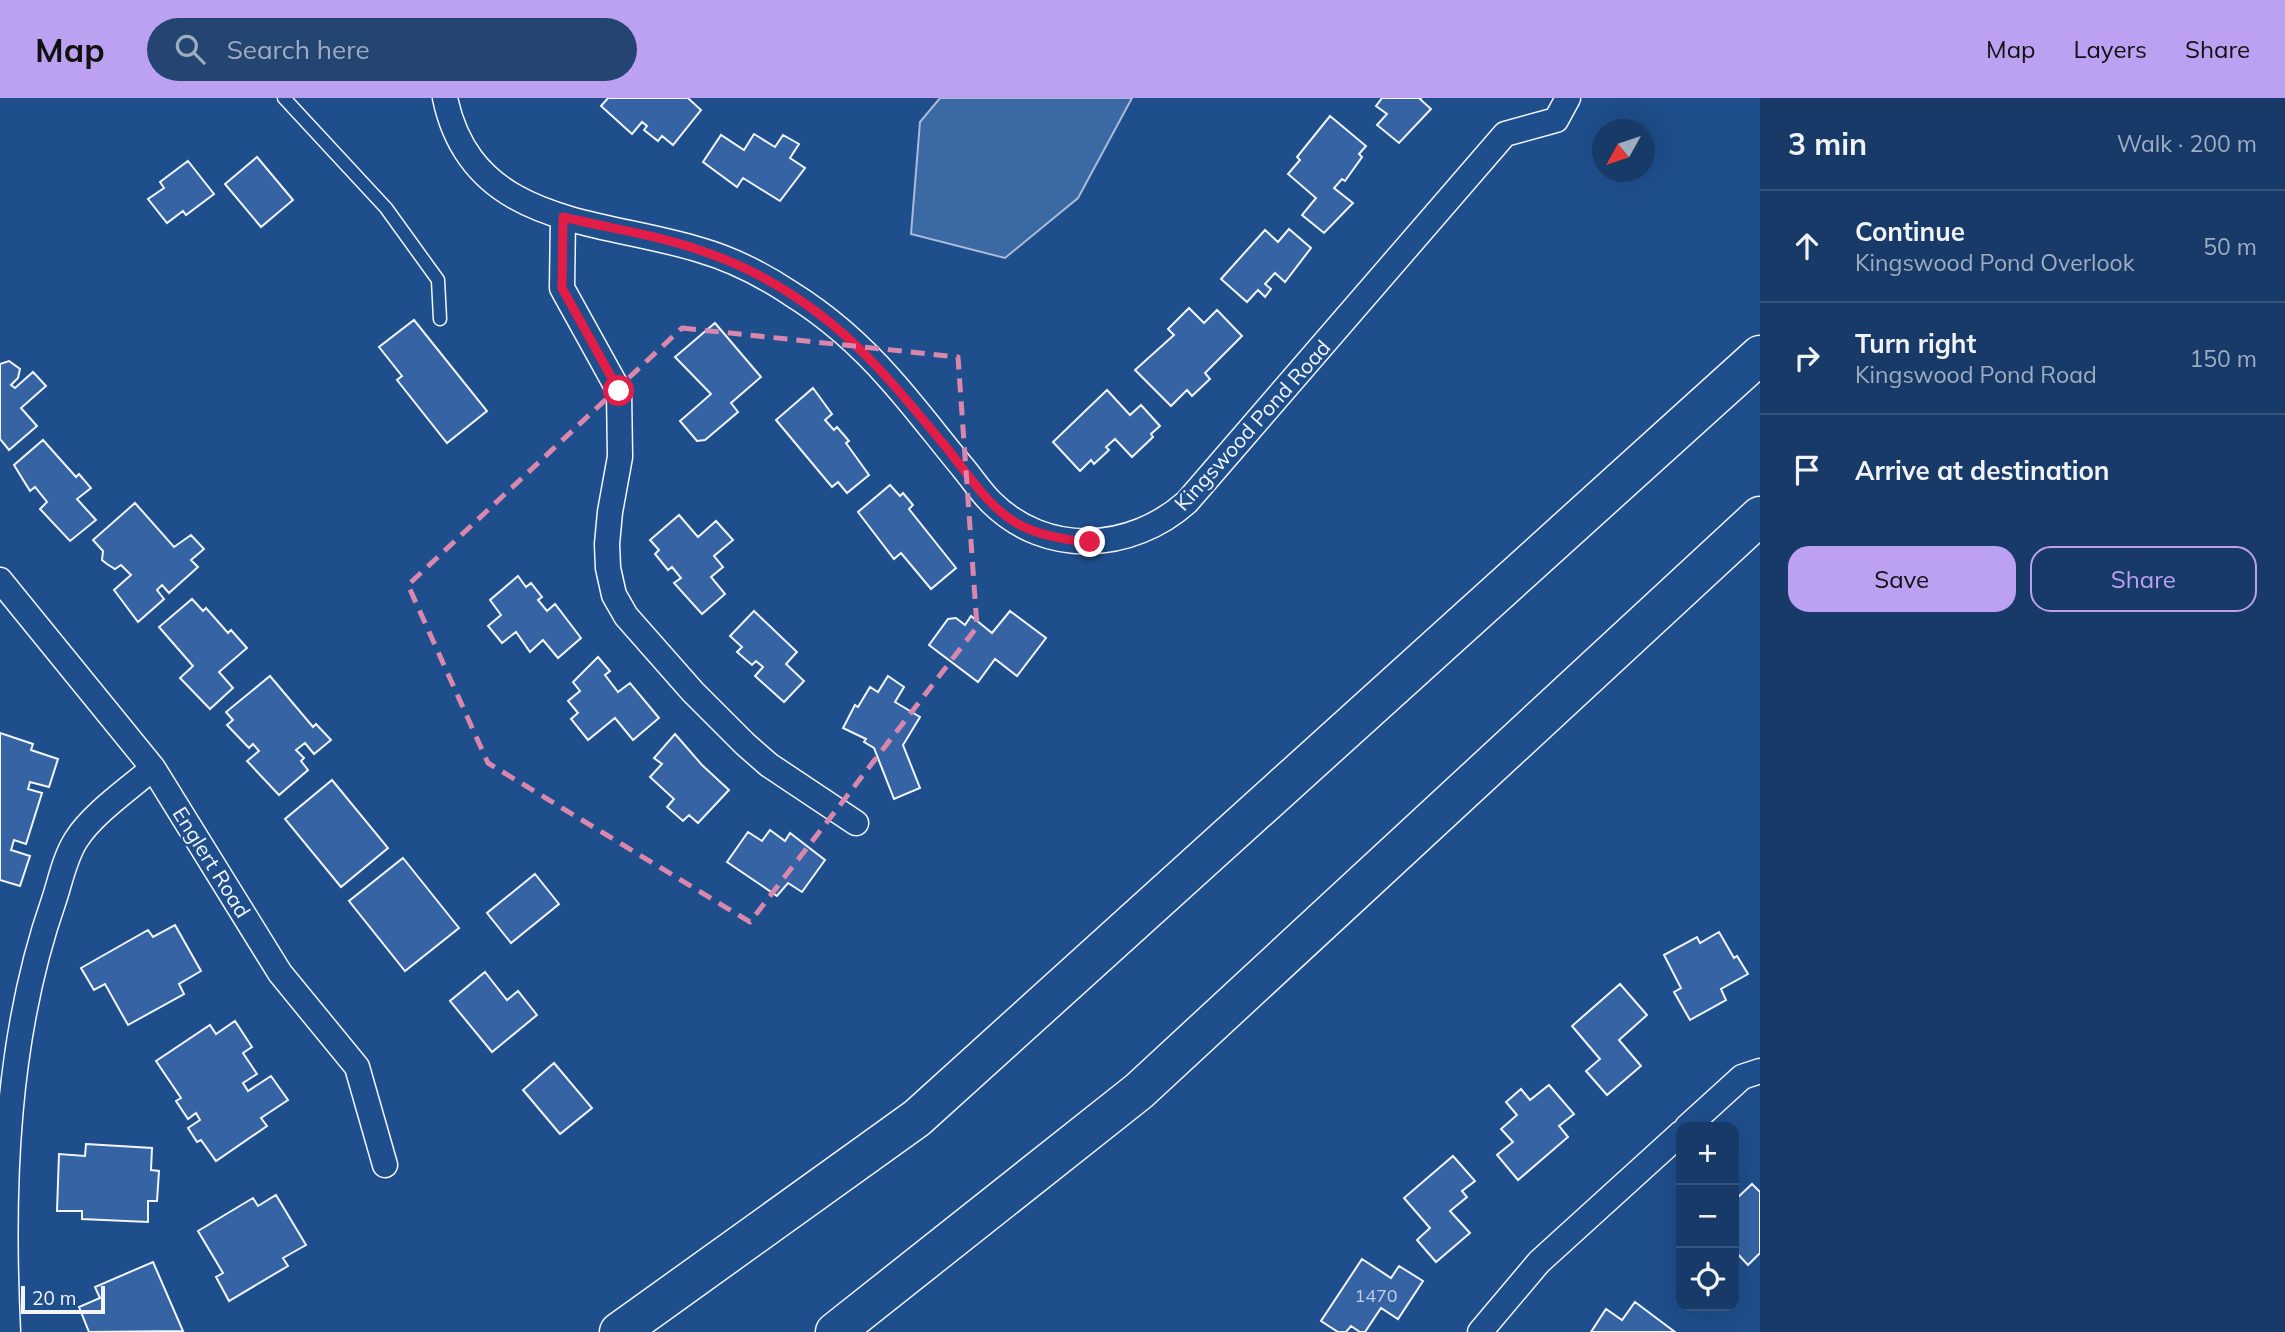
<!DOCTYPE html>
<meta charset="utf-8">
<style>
body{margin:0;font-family:Mulish,sans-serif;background:#244571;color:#f1f3f6}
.controls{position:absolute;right:21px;bottom:21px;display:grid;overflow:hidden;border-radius:14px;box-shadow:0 7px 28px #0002}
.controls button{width:63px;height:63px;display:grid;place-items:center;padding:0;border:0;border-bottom:2px solid #36547d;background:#173a69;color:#f1f3f6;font:35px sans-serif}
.compass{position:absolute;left:1592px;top:21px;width:63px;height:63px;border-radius:50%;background:#173a69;box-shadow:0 7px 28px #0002;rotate:230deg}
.scale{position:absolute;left:21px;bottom:18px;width:84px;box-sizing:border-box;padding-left:7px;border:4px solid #f2f6ff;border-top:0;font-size:19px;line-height:24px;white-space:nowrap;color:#f2f6ff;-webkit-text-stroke:5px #1f4e8c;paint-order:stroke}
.stop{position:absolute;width:21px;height:21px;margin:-16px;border:5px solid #e11d48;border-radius:50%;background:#fff}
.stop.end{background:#e11d48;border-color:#fff;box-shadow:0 2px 7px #0008}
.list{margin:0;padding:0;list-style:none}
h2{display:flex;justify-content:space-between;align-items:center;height:91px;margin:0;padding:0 28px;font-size:30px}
h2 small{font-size:23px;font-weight:400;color:#9eadc0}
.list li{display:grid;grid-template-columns:46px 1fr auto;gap:21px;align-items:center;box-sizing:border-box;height:112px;padding:0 28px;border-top:2px solid #36547d}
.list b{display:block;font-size:26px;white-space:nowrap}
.list p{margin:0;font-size:23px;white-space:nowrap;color:#9eadc0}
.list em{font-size:23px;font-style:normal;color:#9eadc0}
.actions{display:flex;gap:14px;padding:21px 28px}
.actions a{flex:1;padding:16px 0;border:2px solid #bca0f2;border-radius:21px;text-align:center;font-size:24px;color:#bca0f2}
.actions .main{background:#bca0f2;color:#111}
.icon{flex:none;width:38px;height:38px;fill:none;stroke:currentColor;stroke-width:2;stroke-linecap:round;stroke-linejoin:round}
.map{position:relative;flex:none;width:1760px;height:1234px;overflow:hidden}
header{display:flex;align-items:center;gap:42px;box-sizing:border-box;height:98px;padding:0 35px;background:#bca0f2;color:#111}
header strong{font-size:33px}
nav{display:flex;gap:38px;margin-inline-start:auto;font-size:24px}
.search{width:490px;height:63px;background:#244571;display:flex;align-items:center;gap:18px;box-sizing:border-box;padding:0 24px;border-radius:38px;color:#9eadc0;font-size:26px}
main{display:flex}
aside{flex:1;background:#173a69}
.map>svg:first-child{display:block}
.water{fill:#3b69a3;stroke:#a8bbd7;stroke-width:2}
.building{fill:#3563a3;stroke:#f2f6ff;stroke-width:2}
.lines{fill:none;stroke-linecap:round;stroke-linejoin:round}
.service-casing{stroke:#f2f6ff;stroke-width:15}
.minor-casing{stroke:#f2f6ff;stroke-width:27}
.motorway-casing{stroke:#f2f6ff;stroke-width:41}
.service{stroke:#1f4e8c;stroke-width:12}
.minor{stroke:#1f4e8c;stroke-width:24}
.motorway{stroke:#1f4e8c;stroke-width:38}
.route{stroke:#e11d48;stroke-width:9}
.marked{fill:none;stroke:#da87ad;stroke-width:5;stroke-dasharray:14 9;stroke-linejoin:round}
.labels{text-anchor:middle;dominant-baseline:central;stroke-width:5;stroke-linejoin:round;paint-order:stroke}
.number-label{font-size:18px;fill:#c3d1e8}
.street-label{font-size:21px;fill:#f2f6ff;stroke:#1f4e8c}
</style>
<header>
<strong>Map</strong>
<div class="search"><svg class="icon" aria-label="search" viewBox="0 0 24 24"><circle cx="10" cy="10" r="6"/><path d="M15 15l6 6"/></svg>Search here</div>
<nav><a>Map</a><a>Layers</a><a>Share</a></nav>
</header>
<main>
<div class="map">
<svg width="1760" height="1234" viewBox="0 0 1760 1234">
<rect width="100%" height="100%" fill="#1f4e8c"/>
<path class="water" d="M 940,0 L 1132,0 L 1078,100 L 1005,160 L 911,136 L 920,24 Z"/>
<path class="building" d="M 608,0 L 688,0 L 701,12 L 673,47 L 662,38 L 658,43 L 644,32 L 647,28 L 642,24 L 632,36 L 601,8 Z
M 1382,0 L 1421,0 L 1420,1 L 1431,11 L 1399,45 L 1377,27 L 1387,16 L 1376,8 Z
M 1330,18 L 1366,48 L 1359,56 L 1362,59 L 1345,83 L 1342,81 L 1334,90 L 1353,105 L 1324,135 L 1302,117 L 1316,100 L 1288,76 L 1300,62 L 1297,59 Z
M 754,36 L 775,49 L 783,37 L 799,46 L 790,60 L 805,70 L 780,103 L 743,80 L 737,89 L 703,64 L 721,37 L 744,52 Z
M 257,59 L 293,102 L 261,129 L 225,86 Z
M 188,63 L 214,96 L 186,117 L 183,113 L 167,125 L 148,101 L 164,90 L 160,84 Z
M 1289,131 L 1311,150 L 1285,184 L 1275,175 L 1265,186 L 1271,191 L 1265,199 L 1258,192 L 1247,204 L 1221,181 L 1265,132 L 1278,144 Z
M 1189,210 L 1204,225 L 1217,212 L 1242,238 L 1205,275 L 1210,281 L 1192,298 L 1187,292 L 1171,308 L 1135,272 L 1174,237 L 1168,231 Z
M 414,222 L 487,313 L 447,345 L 397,282 L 402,278 L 379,249 Z
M 715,225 L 761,279 L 731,305 L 738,314 L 705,342 L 697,343 L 680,323 L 711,296 L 675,259 Z
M 9,263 L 20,271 L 18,280 L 11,287 L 15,290 L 33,274 L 46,288 L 21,310 L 37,328 L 9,352 L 0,341 L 0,266 Z
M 813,290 L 832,316 L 825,322 L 834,332 L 837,329 L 849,343 L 846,345 L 869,377 L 847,395 L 838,384 L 832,389 L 776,322 Z
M 1107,292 L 1130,317 L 1141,307 L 1160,328 L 1151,336 L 1153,339 L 1132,359 L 1115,341 L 1106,349 L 1109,352 L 1094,366 L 1091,362 L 1080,373 L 1053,344 Z
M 43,342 L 76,379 L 79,376 L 91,390 L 77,401 L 96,422 L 70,443 L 40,411 L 47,404 L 35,389 L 30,393 L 14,367 Z
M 890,387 L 900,398 L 903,395 L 913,407 L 909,411 L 956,470 L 931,491 L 901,455 L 894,461 L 858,414 Z
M 135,405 L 174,449 L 191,437 L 204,451 L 191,462 L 198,469 L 169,495 L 162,487 L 157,492 L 164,501 L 138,524 L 114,492 L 131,477 L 121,467 L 115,471 L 107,466 L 102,462 L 103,453 L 93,442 Z
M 679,417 L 698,439 L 716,423 L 733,442 L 714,458 L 723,469 L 711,479 L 725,496 L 702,516 L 674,485 L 681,480 L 672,469 L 668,472 L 655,456 L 659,452 L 650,442 Z
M 518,478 L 526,489 L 531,485 L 542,499 L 538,502 L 547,513 L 555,506 L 581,540 L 558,560 L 543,542 L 530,554 L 516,534 L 502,545 L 488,528 L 501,517 L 490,502 Z
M 192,501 L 203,513 L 206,510 L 228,535 L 231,532 L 247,550 L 219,574 L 233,590 L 210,611 L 180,580 L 193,568 L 159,529 Z
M 754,513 L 797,554 L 786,566 L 804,583 L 784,604 L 755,578 L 763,569 L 756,563 L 752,567 L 737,554 L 742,549 L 730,538 Z
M 1010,513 L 1046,540 L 1017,578 L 995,561 L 978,584 L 929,547 L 948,521 L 956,520 L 965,527 L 971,518 L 992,535 Z
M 598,559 L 610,573 L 605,577 L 618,594 L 630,585 L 659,620 L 633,642 L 615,620 L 588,642 L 571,621 L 578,615 L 568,603 L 580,593 L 573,584 Z
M 270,578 L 313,629 L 316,626 L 331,642 L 314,656 L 305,645 L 296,652 L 304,660 L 301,663 L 308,672 L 279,697 L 247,663 L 259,653 L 253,646 L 249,650 L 227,627 L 233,622 L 226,614 Z
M 888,578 L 904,589 L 895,604 L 920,619 L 903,647 L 920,690 L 894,701 L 874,650 L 864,644 L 866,641 L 843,630 L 855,607 L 858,609 L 870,589 L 878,594 Z
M 0,635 L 33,646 L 31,652 L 58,661 L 49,689 L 30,684 L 28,691 L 42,695 L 26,746 L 14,742 L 11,752 L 30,758 L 20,788 L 0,782 Z
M 675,636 L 702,667 L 729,692 L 698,725 L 689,717 L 683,723 L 667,709 L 674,701 L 650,679 L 662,666 L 654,660 Z
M 332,682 L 388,750 L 341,789 L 285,721 Z
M 770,732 L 785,743 L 790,735 L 825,762 L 802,794 L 788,785 L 777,798 L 727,764 L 748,734 L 762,743 Z
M 403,760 L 459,830 L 405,873 L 349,803 Z
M 535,776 L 559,806 L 511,845 L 487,815 Z
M 175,827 L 201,873 L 179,886 L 184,896 L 128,927 L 105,886 L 94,892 L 81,870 L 148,832 L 153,839 Z
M 1719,834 L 1734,860 L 1737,858 L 1748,876 L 1721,891 L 1726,902 L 1690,922 L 1674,894 L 1681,890 L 1664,857 L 1697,839 L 1700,845 Z
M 485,874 L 507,902 L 518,893 L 537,917 L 492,954 L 450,903 Z
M 1620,886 L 1647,917 L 1619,942 L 1641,968 L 1607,997 L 1586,973 L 1600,961 L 1572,928 Z
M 235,923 L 252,949 L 243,955 L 257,976 L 243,985 L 248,993 L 271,978 L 288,1002 L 261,1020 L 267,1028 L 216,1063 L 201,1042 L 197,1044 L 188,1030 L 200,1022 L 196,1015 L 188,1021 L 176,1003 L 181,1000 L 156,963 L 210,927 L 216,936 Z
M 554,965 L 592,1010 L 560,1036 L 523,992 Z
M 1549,987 L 1574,1016 L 1559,1028 L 1568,1039 L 1518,1082 L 1497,1057 L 1513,1044 L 1501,1031 L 1517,1017 L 1506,1004 L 1521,991 L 1530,1002 Z
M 86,1046 L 152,1050 L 151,1072 L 159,1073 L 157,1103 L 148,1103 L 148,1124 L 82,1121 L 82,1113 L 57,1113 L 59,1056 L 85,1058 Z
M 1453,1058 L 1475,1083 L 1462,1093 L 1467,1099 L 1450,1113 L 1470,1135 L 1436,1164 L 1417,1142 L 1430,1130 L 1404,1100 Z
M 1752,1086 L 1760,1094 L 1760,1155 L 1748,1167 L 1734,1152 L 1734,1103 Z
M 276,1097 L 306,1147 L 283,1160 L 288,1168 L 229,1203 L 216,1179 L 223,1175 L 198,1133 L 253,1100 L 258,1108 Z
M 1362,1161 L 1391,1180 L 1399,1168 L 1423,1183 L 1398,1221 L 1381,1210 L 1365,1234 L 1360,1234 L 1351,1228 L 1346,1234 L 1338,1234 L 1321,1223 Z
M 153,1164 L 183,1233 L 89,1234 L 79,1209 L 100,1200 L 95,1189 Z
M 1635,1204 L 1675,1234 L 1591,1234 L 1606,1211 L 1622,1222 Z"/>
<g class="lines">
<g class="service-casing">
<path id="service" d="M 284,0 L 386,110 L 438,182 L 440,221"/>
</g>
<g class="minor-casing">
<path id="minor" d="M 445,0 C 472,129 600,121 700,152 C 731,161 763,177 790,195 C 827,218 862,249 890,281 C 916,310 939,341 964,371 C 973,382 981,394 991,404 C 1046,459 1131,454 1187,404 L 1505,36 L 1556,22 L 1568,0
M 563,119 L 562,190 L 619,293 L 620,359 L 610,414 L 607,446 L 608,470 L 614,497 L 626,518 L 693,594 L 745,646 L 769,667 L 856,725
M 0,482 L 153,670 L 280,875 L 357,969 L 385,1067
M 1687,1029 L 1742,979 L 1760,973
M 8,1234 C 1,1090 6,939 54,802 C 60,784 65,759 76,742 C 92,716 130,690 153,670
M 1480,1234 L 1539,1164 L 1681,1035"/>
</g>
<g class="motorway-casing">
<path id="motorway" d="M 619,1234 L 917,1020 L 1760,257
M 835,1234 L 1139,993 L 1760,418"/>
</g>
<use href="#service" class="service"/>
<use href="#minor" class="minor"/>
<use href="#motorway" class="motorway"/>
</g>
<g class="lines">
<path class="route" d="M 619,293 L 562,190 L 563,119 C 609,130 657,137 702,153 C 742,166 780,187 814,212 C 866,250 905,300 946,349 C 967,375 988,409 1018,426 C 1040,438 1065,442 1090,444"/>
</g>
<path class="marked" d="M 682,230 L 958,259 L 977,529 L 750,824 L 488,665 L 408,487 Z"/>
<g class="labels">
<g class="number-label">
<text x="1376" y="1197">1470</text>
</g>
<g class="street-label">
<text transform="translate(1252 327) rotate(-48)">Kingswood Pond Road</text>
<text transform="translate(212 764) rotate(58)">Englert Road</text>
</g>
</g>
</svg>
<div class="controls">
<button>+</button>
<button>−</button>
<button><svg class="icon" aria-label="locate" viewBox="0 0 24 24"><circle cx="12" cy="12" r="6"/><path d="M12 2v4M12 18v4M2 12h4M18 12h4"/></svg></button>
</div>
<svg class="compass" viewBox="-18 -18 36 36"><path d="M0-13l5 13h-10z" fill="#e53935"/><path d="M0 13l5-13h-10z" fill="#9eadc0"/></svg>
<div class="scale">20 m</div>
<div class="stop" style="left:619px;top:293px"></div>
<div class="stop end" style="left:1090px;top:444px"></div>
</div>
<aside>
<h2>3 min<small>Walk · 200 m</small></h2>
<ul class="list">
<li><svg class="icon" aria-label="ahead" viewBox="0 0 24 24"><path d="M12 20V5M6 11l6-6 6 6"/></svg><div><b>Continue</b><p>Kingswood Pond Overlook</p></div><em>50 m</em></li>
<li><svg class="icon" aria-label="right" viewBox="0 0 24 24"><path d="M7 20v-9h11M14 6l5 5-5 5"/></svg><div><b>Turn right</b><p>Kingswood Pond Road</p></div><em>150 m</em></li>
<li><svg class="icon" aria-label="arrive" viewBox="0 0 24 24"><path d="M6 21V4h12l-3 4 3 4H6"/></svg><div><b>Arrive at destination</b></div></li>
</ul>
<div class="actions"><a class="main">Save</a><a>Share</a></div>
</aside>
</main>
